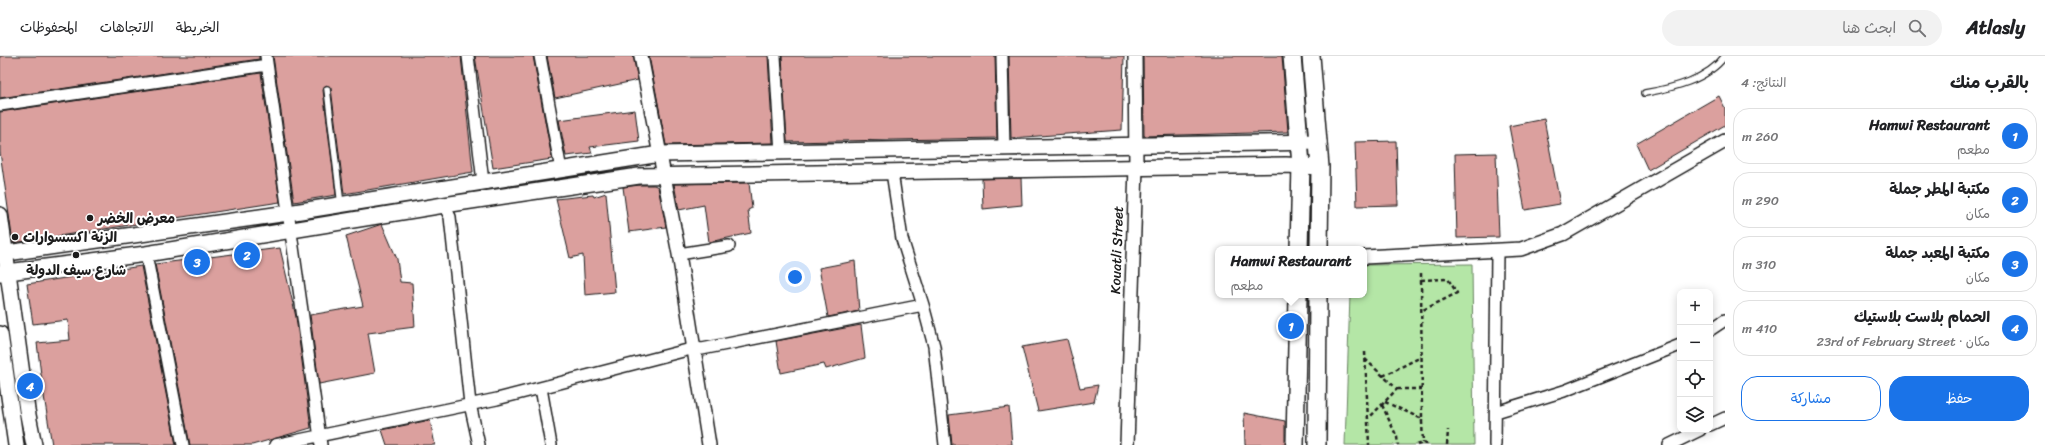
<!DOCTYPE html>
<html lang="ar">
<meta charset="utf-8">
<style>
body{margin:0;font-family:Sriracha,"Playpen Sans Arabic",sans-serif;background:#f2f2f2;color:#202124;direction:rtl}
.controls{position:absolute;right:12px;bottom:12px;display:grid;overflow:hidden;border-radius:8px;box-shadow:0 2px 10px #0003}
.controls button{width:36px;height:36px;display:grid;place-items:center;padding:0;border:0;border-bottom:1px solid #e0e0e0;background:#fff;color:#202124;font:20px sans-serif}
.you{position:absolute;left:795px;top:221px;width:14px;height:14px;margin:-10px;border:3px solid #fff;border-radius:50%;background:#1a73e8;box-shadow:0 0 0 6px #1a73e833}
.badge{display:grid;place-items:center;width:26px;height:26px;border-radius:50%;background:#1a73e8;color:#fff;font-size:13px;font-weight:700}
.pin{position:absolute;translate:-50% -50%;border:2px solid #fff;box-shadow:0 1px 4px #0006}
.popup{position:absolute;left:1215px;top:190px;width:152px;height:52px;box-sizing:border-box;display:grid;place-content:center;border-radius:8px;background:#fff;filter:drop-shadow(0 1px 3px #0005);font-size:13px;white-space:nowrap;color:#757577}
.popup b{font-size:15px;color:#202124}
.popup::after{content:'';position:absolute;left:50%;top:100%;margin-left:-8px;border:8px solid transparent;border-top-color:#fff}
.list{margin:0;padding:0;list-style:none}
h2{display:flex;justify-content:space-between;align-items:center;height:52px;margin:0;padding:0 16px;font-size:17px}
h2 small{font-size:13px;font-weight:400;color:#757577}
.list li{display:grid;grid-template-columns:26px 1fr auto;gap:12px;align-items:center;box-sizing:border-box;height:56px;margin:0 8px 8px;padding:0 8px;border:1px solid #e0e0e0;border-radius:16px}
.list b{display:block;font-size:15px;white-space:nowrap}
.list p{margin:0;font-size:13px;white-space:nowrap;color:#757577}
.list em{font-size:13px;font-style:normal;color:#757577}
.actions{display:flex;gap:8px;padding:12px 16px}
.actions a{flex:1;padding:9px 0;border:1px solid #1a73e8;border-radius:16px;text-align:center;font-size:14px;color:#1a73e8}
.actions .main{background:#1a73e8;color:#fff}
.icon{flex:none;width:22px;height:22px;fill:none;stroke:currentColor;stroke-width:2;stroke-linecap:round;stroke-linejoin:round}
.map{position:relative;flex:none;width:1725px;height:389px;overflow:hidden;direction:ltr}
header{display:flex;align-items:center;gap:24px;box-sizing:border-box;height:56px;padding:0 20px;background:#fff;border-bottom:1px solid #e0e0e0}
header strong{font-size:19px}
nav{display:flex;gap:22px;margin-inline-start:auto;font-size:14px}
.search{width:280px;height:36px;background:#f2f2f2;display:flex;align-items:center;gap:10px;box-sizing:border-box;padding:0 14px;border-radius:22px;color:#757577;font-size:15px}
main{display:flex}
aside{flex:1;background:#fff}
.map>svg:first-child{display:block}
.green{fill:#b4e6a6;stroke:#688161}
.building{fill:#dba09e;stroke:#1c1c1c}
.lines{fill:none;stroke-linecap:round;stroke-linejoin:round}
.service-casing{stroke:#1c1c1c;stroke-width:8}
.minor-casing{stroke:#1c1c1c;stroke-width:14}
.tertiary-casing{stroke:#1c1c1c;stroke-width:16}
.secondary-casing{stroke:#1c1c1c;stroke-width:18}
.primary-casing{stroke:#1c1c1c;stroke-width:20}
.path{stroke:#1c1c1c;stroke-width:2.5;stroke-dasharray:4 3;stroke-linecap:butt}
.service{stroke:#fff;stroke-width:5.5}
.minor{stroke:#fff;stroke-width:11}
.tertiary{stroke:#fff;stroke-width:13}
.secondary{stroke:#fff;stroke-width:15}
.primary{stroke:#fff;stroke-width:17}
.poi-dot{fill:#1c1c1c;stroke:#fff;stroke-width:1.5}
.labels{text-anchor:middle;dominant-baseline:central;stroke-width:4;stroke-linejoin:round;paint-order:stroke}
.poi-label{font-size:14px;font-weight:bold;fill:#1c1c1c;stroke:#fff;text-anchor:start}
.street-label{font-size:14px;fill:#1c1c1c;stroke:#fff}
</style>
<header>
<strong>Atlasly</strong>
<div class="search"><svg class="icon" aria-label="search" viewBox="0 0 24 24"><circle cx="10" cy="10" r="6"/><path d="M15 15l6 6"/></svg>ابحث هنا</div>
<nav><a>الخريطة</a><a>الاتجاهات</a><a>المحفوظات</a></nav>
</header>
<main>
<aside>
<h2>بالقرب منك<small>النتائج: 4</small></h2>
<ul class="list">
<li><span class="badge">1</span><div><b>Hamwi Restaurant</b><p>مطعم</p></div><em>260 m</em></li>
<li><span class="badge">2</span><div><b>مكتبة المطر جملة</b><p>مكان</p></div><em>290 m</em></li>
<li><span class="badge">3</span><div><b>مكتبة المعبد جملة</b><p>مكان</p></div><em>310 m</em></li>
<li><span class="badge">4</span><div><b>الحمام بلاست بلاستيك</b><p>مكان · 23rd of February Street</p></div><em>410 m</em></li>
</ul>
<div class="actions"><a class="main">حفظ</a><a>مشاركة</a></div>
</aside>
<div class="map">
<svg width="1725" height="389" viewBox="0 0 1725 389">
<rect width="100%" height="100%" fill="#fff"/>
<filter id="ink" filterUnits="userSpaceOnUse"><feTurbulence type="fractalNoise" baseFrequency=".025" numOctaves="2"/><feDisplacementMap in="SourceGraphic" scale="8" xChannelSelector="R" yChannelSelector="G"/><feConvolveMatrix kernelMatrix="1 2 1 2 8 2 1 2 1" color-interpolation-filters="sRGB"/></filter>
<g filter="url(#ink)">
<path class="green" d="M 1472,208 L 1474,389 L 1345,389 L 1350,239 L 1364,239 L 1364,209 Z"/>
<path class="building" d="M 0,0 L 259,0 L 259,3 L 0,42 Z
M 273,0 L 461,0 L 473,116 L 344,138 L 331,32 L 326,29 L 323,34 L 336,139 L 294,146 Z
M 475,0 L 533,0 L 552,103 L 493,112 Z
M 547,0 L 633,0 L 638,24 L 555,42 Z
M 649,0 L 768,0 L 773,87 L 666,89 Z
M 782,0 L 995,0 L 997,82 L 787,86 Z
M 1009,0 L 1124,0 L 1122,74 L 1011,82 Z
M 1143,0 L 1282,0 L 1288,76 L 1144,80 Z
M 261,17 L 280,146 L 13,187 L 0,96 L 0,56 Z
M 1719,40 L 1725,52 L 1725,69 L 1648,114 L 1636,88 Z
M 635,54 L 639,85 L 590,91 L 592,97 L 566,100 L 559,64 Z
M 1544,63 L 1560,148 L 1525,154 L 1509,70 Z
M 1396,85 L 1398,149 L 1357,150 L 1355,86 Z
M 1496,97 L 1499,181 L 1457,182 L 1455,98 Z
M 1021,122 L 1022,149 L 983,153 L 982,123 Z
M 749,127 L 752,152 L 748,154 L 751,177 L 709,186 L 704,149 L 679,154 L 674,128 Z
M 640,129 L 654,129 L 658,131 L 666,171 L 629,176 L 623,131 Z
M 606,137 L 615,236 L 585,239 L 583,199 L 570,202 L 556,143 L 593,139 L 594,141 Z
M 382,168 L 397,203 L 400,226 L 412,227 L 415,271 L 368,277 L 375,317 L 319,328 L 310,259 L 363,250 L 346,180 Z
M 280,192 L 296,261 L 311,372 L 252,389 L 190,389 L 155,208 Z
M 855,205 L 859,255 L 828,261 L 819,212 Z
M 141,210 L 176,389 L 52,389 L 43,334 L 37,287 L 70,284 L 68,264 L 33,268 L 27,228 Z
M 861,269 L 865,302 L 826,313 L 824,308 L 781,317 L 776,285 Z
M 1067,283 L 1080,332 L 1098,329 L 1094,346 L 1038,355 L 1022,291 Z
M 1009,351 L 1012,389 L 952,389 L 949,359 Z
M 1244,357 L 1285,365 L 1285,389 L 1245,389 Z
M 430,364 L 435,389 L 387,389 L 382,374 Z"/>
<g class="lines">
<g class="service-casing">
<path id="service" d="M 327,33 L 341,149
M 1645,37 C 1673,32 1707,24 1725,0"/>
</g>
<g class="minor-casing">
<path id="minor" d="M 266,0 L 321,389
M 468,0 L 483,126
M 540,0 L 561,114
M 775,0 L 781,97
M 1002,0 L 1004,93
M 0,49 L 267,9
M 892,116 L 902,183 L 923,249 L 934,290 L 945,389
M 444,149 L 450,161 L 470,348 L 479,389
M 146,198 L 183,389
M 679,198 L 729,190
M 1710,274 L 1725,264
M 541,332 L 551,389
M 1496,356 L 1564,335 L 1680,289
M 1710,369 L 1725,362
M 275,389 L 497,343 L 695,292 L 702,293 L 923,249
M 1495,389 L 1497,195
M 1669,389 L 1700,374"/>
</g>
<g class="tertiary-casing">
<path id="tertiary" d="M 641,0 L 679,198 L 709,389
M 1364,201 L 1521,193 L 1563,178 L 1725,85
M 1127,389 L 1136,111 L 1135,0"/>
</g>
<g class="secondary-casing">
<path id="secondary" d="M 0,159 L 27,354 L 34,389
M 0,198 L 288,157 L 660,98 L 1319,86
M 0,217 L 146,198 L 444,149 L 639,120 L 1286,109 L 1320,111
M 0,278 L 16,389"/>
</g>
<g class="primary-casing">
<path id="primary" d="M 1292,0 L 1301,109 L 1299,193
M 1311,0 L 1320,111 L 1319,193
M 1295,389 L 1298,239
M 1317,389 L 1318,239"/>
</g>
<path class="path" d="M 1421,217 L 1422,366
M 1421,224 L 1448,223 L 1457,237 L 1421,255
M 1365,296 L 1369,389
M 1365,303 L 1397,333 L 1369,362
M 1383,320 L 1421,301
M 1397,333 L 1422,333
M 1385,346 L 1420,362 L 1422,366 L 1423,387
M 1382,349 L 1397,381 L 1398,389
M 1417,389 L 1423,387 L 1430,389
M 1447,389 L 1448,374"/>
<use href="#service" class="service"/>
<use href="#minor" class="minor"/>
<use href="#tertiary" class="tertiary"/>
<use href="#secondary" class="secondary"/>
<use href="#primary" class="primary"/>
</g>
</g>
<g class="poi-dot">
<circle cx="90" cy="162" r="4"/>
<circle cx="15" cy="181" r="4"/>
<circle cx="76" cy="199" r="4"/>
</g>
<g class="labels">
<g class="poi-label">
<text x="98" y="162">معرض الخضر</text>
<text x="23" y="181">الزنة اكسسوارات</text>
<text x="76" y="214" text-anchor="middle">شارع سيف الدولة</text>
</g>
<g class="street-label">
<text transform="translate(1117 194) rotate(-88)">Kouatli Street</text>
</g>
</g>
</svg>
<div class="controls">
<button>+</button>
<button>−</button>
<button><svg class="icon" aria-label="locate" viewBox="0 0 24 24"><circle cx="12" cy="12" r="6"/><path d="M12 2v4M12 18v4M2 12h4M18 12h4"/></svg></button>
<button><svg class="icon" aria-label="layers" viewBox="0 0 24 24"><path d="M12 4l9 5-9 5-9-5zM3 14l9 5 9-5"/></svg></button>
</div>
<div class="you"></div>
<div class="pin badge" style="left:1291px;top:270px">1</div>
<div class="popup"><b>Hamwi Restaurant</b>مطعم</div>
<div class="pin badge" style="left:247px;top:199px">2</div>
<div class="pin badge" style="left:197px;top:206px">3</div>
<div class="pin badge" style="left:30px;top:330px">4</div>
</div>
</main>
